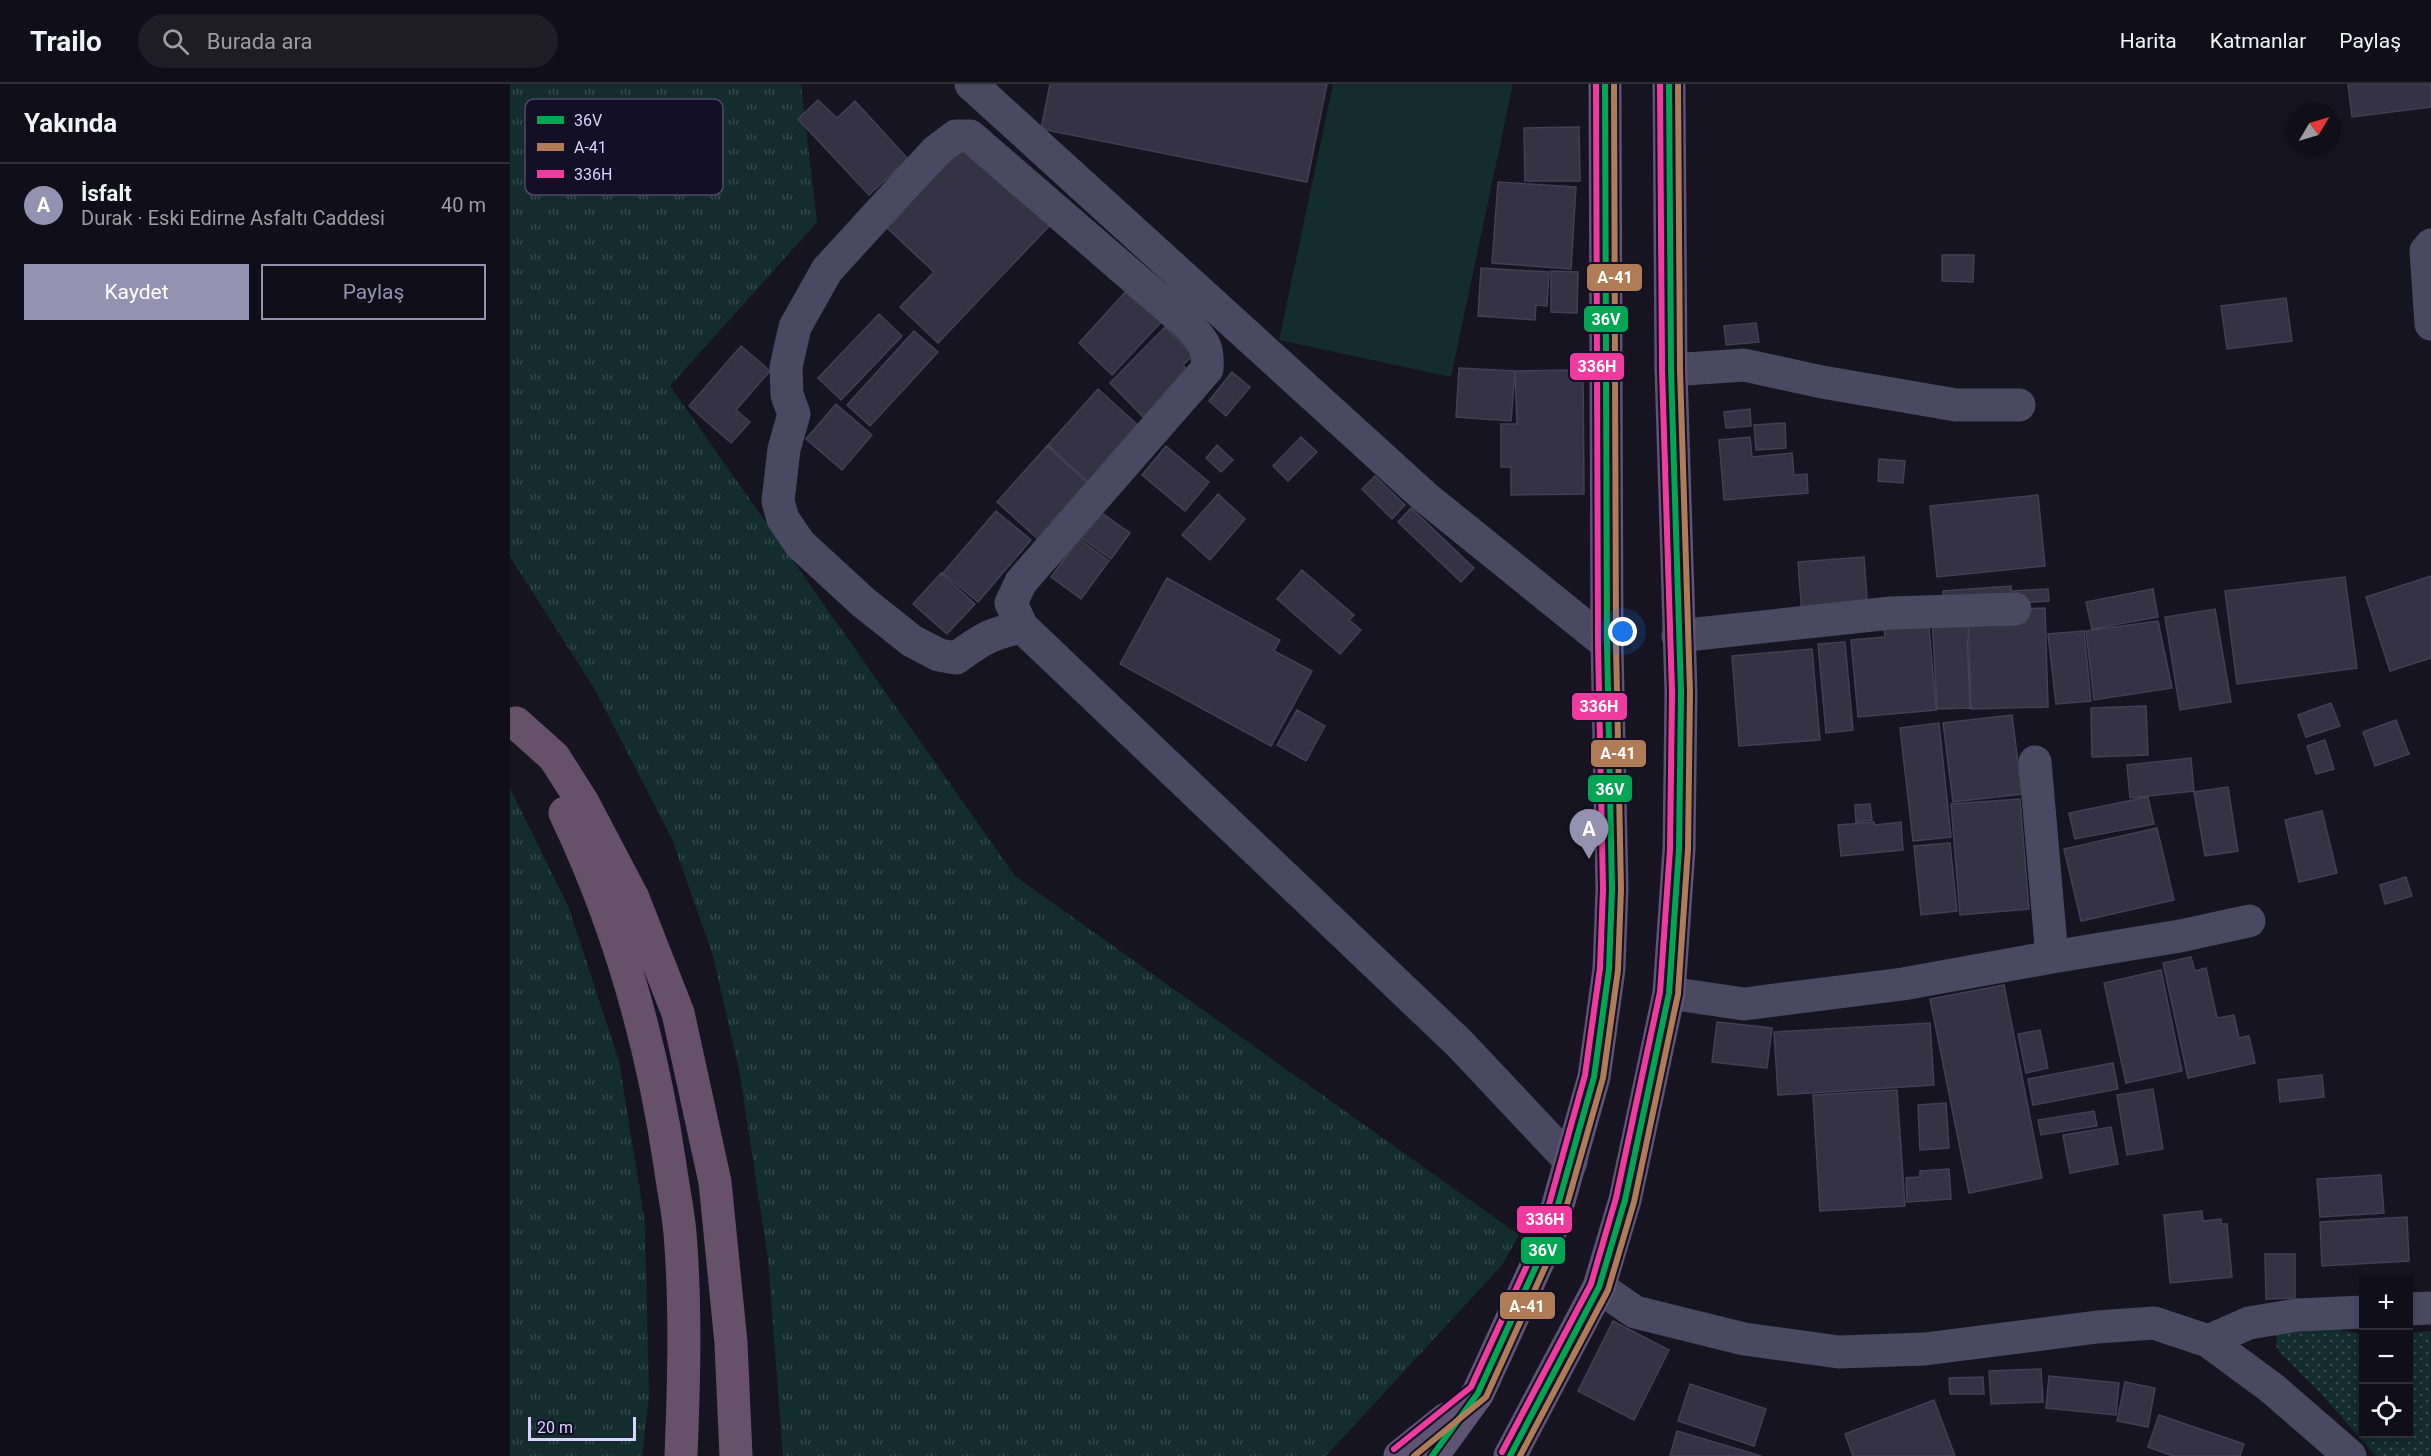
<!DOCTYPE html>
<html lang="tr">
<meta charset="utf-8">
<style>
body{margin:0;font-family:Roboto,sans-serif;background:#1e1d26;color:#f1f3f6}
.controls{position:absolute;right:18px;bottom:18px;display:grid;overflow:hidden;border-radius:0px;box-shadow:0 3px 9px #0003}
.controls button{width:54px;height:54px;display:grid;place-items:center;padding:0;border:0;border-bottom:2px solid #302f38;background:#100f19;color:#f1f3f6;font:30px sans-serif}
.compass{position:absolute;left:1777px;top:18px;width:54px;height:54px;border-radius:50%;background:#100f19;box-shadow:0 3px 9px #0003;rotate:52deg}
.scale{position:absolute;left:18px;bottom:15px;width:108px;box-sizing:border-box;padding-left:6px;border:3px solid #d9d4ff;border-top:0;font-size:16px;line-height:21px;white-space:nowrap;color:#d9d4ff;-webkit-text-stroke:4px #130f26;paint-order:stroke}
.you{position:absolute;left:1113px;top:548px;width:21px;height:21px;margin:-15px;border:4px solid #fff;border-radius:50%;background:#1a73e8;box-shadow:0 0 0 9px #1a73e833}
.badge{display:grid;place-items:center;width:39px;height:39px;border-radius:50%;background:#9591b1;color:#fff;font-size:20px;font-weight:700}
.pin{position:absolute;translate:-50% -50px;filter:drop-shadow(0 2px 3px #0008)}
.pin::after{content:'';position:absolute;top:32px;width:21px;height:18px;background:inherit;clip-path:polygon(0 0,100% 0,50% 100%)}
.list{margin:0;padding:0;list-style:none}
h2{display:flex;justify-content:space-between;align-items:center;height:78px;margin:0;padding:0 24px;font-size:26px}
h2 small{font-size:20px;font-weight:400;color:#9c9ca2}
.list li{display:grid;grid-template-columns:39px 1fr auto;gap:18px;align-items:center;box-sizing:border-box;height:84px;padding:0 24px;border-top:2px solid #302f38}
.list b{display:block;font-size:22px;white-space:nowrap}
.list p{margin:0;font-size:20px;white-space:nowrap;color:#9c9ca2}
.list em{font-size:20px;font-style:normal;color:#9c9ca2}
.actions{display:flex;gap:12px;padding:18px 24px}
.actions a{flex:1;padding:14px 0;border:2px solid #9591b1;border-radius:0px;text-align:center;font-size:21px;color:#9591b1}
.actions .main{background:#9591b1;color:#fff}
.icon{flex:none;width:33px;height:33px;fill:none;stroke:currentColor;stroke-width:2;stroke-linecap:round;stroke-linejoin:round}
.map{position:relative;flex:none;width:1921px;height:1372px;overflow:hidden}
header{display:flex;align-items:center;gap:36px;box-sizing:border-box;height:84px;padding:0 30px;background:#100f19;border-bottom:2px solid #302f38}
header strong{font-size:28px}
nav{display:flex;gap:33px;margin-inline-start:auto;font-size:21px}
.search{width:420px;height:54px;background:#1e1d26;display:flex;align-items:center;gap:15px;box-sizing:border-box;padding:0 21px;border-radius:33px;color:#9c9ca2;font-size:22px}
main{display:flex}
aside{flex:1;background:#100f19}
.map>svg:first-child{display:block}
.grass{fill:url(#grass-tufts)}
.park{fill:url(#park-dots)}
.pitch{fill:#132c2d}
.building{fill:#343243;stroke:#433f54;stroke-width:1.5}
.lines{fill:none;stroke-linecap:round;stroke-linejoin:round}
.minor{stroke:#4a4962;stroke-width:33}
.major{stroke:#5e5373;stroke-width:33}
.highway{stroke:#67516a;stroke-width:33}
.bus-1-casing{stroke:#130f26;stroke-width:10}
.bus-2-casing{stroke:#130f26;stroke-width:10}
.bus-3-casing{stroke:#130f26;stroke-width:10}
.bus-1{stroke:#00a651;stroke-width:6}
.bus-2{stroke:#b07c57;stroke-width:6}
.bus-3{stroke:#f13a9d;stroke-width:6}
.key{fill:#130f26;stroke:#4e4a67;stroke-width:1.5}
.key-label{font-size:16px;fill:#d9d4ff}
.line-badge{stroke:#130f26;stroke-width:2}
.badge-label{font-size:16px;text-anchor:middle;font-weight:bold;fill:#fff}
</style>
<header>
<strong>Trailo</strong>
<div class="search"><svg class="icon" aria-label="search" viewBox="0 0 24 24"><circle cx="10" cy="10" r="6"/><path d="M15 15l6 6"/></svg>Burada ara</div>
<nav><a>Harita</a><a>Katmanlar</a><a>Paylaş</a></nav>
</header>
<main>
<aside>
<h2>Yakında<small></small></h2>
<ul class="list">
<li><span class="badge">A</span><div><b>İsfalt</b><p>Durak · Eski Edirne Asfaltı Caddesi</p></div><em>40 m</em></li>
</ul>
<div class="actions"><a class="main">Kaydet</a><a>Paylaş</a></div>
</aside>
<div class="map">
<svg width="1921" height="1372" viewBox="0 0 1921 1372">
<defs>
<pattern id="grass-tufts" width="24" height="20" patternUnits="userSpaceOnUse" patternTransform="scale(1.5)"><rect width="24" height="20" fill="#132c2d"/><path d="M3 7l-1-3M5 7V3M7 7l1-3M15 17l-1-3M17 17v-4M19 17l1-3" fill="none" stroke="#354a4c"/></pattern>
<pattern id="park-dots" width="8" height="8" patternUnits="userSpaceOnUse" patternTransform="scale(1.5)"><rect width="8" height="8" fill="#132c2d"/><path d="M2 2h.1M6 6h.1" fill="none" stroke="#354a4c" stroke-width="1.8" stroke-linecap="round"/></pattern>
</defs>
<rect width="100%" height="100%" fill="#161421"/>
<path class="grass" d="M 0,0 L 291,0 L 307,138 L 160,302 L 505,792 L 1009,1151 L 992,1181 L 816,1372 L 273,1372 L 258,1175 L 230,991 L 203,872 L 162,755 L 84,604 L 0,473 Z
M 0,704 L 58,822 L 109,977 L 135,1139 L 139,1313 L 132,1372 L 0,1372 Z"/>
<path class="park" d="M 1797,1241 L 1853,1250 L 1854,1350 L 1898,1350 L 1899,1249 L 1921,1247 L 1921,1372 L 1866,1372 L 1811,1310 L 1771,1270 L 1766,1262 L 1767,1251 L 1775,1243 Z"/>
<path class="pitch" d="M 823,0 L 1003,0 L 941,293 L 769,256 Z"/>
<path class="building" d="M 540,0 L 817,0 L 797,98 L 531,45 Z
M 1838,0 L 1921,0 L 1921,23 L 1842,33 Z
M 308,16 L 327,34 L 345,17 L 398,75 L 359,111 L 288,35 Z
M 1069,43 L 1070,97 L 1015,97 L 1014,44 Z
M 456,60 L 541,140 L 428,259 L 390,223 L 424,188 L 376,143 Z
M 988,98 L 1066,103 L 1061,185 L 982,179 Z
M 1432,171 L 1464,171 L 1463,198 L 1432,197 Z
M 971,184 L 1039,188 L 1037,222 L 1026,221 L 1025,236 L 968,232 Z
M 1041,187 L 1068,188 L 1067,229 L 1041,228 Z
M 618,205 L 652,237 L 602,291 L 569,259 Z
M 1776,214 L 1782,257 L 1717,265 L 1711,222 Z
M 369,230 L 392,252 L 331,316 L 308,294 Z
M 1246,239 L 1249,258 L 1216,261 L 1214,242 Z
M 655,243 L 683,271 L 673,281 L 681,289 L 635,335 L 600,299 Z
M 404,247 L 428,268 L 360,342 L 337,321 Z
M 231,262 L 260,287 L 226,326 L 240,338 L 221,359 L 179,322 Z
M 949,284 L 1005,287 L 1001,337 L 946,333 Z
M 1073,286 L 1074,410 L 1001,411 L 1001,383 L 991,383 L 991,340 L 1007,340 L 1005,287 Z
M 722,288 L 740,303 L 716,332 L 699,317 Z
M 588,305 L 632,345 L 581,401 L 538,361 Z
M 326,320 L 362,351 L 332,386 L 296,355 Z
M 1240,325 L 1241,342 L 1216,344 L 1214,328 Z
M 1275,339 L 1276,364 L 1246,366 L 1244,341 Z
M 791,353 L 807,368 L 778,397 L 763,382 Z
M 1240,353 L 1242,373 L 1282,369 L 1284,391 L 1297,390 L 1298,409 L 1214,416 L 1209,356 Z
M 707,361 L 723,376 L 711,388 L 696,374 Z
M 537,362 L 581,402 L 530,457 L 487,418 Z
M 656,362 L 699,398 L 675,427 L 632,391 Z
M 1369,375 L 1395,377 L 1393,399 L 1368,397 Z
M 865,392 L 895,421 L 882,435 L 852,405 Z
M 708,410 L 735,435 L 700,476 L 672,451 Z
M 1528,411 L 1535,482 L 1427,493 L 1420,422 Z
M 901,424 L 964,484 L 951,498 L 888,438 Z
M 486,427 L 521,456 L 468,518 L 433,489 Z
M 589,427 L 620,449 L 601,475 L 570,453 Z
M 569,455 L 599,477 L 571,515 L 541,493 Z
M 1354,473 L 1358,527 L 1292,532 L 1288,478 Z
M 792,486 L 844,531 L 839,536 L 851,546 L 830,570 L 767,515 Z
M 431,489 L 465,520 L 437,550 L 403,520 Z
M 1921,492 L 1921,574 L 1880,587 L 1856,513 Z
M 1835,493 L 1847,584 L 1727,600 L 1715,507 Z
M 657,494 L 770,556 L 764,567 L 802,587 L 761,662 L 610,580 Z
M 1501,502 L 1501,507 L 1538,505 L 1539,517 L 1414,526 L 1433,512 L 1433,507 Z
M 1643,505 L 1648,533 L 1582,545 L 1576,518 Z
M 1535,524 L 1538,623 L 1461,625 L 1458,527 Z
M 1705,525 L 1721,618 L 1670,626 L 1655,533 Z
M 1456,530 L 1460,624 L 1427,625 L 1422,532 Z
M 1418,531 L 1426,626 L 1348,633 L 1341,556 L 1375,553 L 1373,535 Z
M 1648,537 L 1662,604 L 1584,616 L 1576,547 Z
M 1574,547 L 1581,617 L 1546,620 L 1538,550 Z
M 1335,558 L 1343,646 L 1316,649 L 1308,560 Z
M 1302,565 L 1310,656 L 1229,662 L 1222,572 Z
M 1821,619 L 1830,642 L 1796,653 L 1788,631 Z
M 1636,622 L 1638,671 L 1582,673 L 1581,624 Z
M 787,626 L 815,642 L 796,677 L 767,661 Z
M 1502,631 L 1512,710 L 1443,718 L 1433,639 Z
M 1886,636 L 1899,670 L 1865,682 L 1853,648 Z
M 1429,639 L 1441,753 L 1403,757 L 1390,644 Z
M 1815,656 L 1824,685 L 1806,690 L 1797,662 Z
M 1681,674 L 1684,707 L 1620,714 L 1617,681 Z
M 1718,703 L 1728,767 L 1695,772 L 1684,708 Z
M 1638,713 L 1644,740 L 1565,755 L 1559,729 Z
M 1510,715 L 1519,825 L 1450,831 L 1441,720 Z
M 1360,720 L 1362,736 L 1346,738 L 1345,721 Z
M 1812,727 L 1827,789 L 1789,798 L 1775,736 Z
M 1364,738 L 1365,741 L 1391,738 L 1393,766 L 1331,772 L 1328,741 Z
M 1647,744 L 1664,816 L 1571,837 L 1554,765 Z
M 1440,759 L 1447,827 L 1411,831 L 1404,762 Z
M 1896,793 L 1902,812 L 1875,820 L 1870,801 Z
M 1681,873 L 1685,887 L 1696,884 L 1707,934 L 1724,931 L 1729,954 L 1739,952 L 1745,979 L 1678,994 L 1653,879 Z
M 1651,886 L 1672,987 L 1616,999 L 1594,899 Z
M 1494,901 L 1532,1094 L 1459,1109 L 1420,915 Z
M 1207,938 L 1262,944 L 1257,984 L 1202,978 Z
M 1420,939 L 1424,1001 L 1268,1011 L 1264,948 Z
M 1530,946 L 1538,984 L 1516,989 L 1508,950 Z
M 1603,979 L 1608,1005 L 1523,1021 L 1518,995 Z
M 1812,991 L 1814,1013 L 1770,1018 L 1768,996 Z
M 1643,1005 L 1653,1065 L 1617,1071 L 1607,1011 Z
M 1387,1006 L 1395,1122 L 1310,1127 L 1303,1011 Z
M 1436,1019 L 1439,1064 L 1410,1066 L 1408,1021 Z
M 1584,1027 L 1587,1042 L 1531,1051 L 1528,1036 Z
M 1601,1043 L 1608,1080 L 1560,1089 L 1553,1051 Z
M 1439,1085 L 1441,1115 L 1397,1118 L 1396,1094 L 1410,1093 L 1410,1087 Z
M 1871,1091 L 1874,1129 L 1810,1133 L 1807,1095 Z
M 1692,1127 L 1693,1137 L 1711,1135 L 1711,1140 L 1717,1140 L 1722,1193 L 1660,1199 L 1654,1131 Z
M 1897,1133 L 1899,1177 L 1812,1182 L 1810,1138 Z
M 1755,1170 L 1785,1170 L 1785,1214 L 1756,1215 Z
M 1103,1237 L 1159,1266 L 1124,1336 L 1068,1307 Z
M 1531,1285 L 1533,1318 L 1481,1320 L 1479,1287 Z
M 1539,1292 L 1609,1299 L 1606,1331 L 1536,1324 Z
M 1473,1293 L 1474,1310 L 1440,1310 L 1439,1294 Z
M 1615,1298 L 1645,1304 L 1638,1343 L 1607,1337 Z
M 1180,1300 L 1256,1325 L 1244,1362 L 1168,1337 Z
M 1424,1316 L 1445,1372 L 1343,1372 L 1335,1350 Z
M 1649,1331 L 1734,1360 L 1730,1372 L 1663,1372 L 1638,1363 Z
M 1167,1347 L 1251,1372 L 1160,1372 Z"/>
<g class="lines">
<path class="minor" d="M 461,0 L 915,413 L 1097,560
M 1921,161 L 1916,167 L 1921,240
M 1161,286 L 1234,281 L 1312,298 L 1446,321 L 1509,321
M 512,543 L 501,519 L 511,498 L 697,285 C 699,261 692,256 676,239 L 460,52 L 446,52 L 426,67 L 317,186 L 285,243 L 276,283 L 277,311 L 284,330 L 274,365 L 268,417 L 273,435 L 290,460 L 353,518 L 402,557 L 429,571 L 446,574 C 471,556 481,549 512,543 L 949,959 L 1061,1078
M 1168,552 L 1381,529 L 1505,525
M 1542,873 L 1670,852 L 1739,837
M 1159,909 L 1234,920 L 1393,900 L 1542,873 L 1525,678
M 1089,1203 L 1125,1228 L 1234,1255 L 1329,1268 L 1415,1265 L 1587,1243 L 1644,1239 L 1698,1257 L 1763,1305 L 1840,1372
M 1898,1225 L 1921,1224
M 1698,1257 L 1739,1239 L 1787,1231 L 1854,1228"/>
<path class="major" d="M 890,1372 L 936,1335
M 922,1372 L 968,1309 L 1038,1156 L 1084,993 L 1099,885 L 1102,805 L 1097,560 L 1095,0
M 1000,1372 L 1089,1203 L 1115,1116 L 1159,909 L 1169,765 L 1171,608 L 1161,286 L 1159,0"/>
<path class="highway" d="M 6,639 L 44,673 L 72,717 L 123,814 L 168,929 L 205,1098 L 221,1259 L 226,1372
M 55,729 C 108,840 142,959 160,1081 C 163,1104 168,1126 170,1149 C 176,1223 174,1297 171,1372"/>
<g class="bus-1-casing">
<path id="bus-1" d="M 922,1372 L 968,1309 L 1038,1156 L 1084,993 L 1099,885 L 1102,805 L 1097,560 L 1095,0
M 1000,1372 L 1089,1203 L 1115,1116 L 1159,909 L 1169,765 L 1171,608 L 1161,286 L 1159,0"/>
</g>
<g class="bus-2-casing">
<path id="bus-2" d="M 904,1372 L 976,1313 L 1046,1159 L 1093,994 L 1108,886 L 1111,805 L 1106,560 L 1104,0
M 1010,1372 L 1098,1206 L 1124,1118 L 1168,910 L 1178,765 L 1180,608 L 1170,286 L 1168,0"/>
</g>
<g class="bus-3-casing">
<path id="bus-3" d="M 884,1365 L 961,1303 L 1030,1153 L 1075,991 L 1090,884 L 1093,805 L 1088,560 L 1086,0
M 992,1368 L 1081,1200 L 1106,1114 L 1150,908 L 1160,765 L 1162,608 L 1152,286 L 1150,0"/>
</g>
<use href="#bus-1" class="bus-1"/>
<use href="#bus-2" class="bus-2"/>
<use href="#bus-3" class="bus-3"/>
</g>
<rect x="15" y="15" width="198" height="96" rx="9" class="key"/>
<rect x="27" y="32" width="27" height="8" fill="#00a651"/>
<rect x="27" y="59" width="27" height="8" fill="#b07c57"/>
<rect x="27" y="86" width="27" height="8" fill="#f13a9d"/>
<g class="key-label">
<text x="64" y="42">36V</text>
<text x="64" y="69">A-41</text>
<text x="64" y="96">336H</text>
</g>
<g class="line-badge">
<rect x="1076" y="179" width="57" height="29" rx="6" fill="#b07c57"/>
<rect x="1073" y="221" width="46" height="28" rx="6" fill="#00a651"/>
<rect x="1059" y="268" width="56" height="29" rx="6" fill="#f13a9d"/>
<rect x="1061" y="608" width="57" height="29" rx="6" fill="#f13a9d"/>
<rect x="1080" y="655" width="57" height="29" rx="6" fill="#b07c57"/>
<rect x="1077" y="690" width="46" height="29" rx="6" fill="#00a651"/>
<rect x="1006" y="1121" width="57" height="29" rx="6" fill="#f13a9d"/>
<rect x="1010" y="1152" width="46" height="29" rx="6" fill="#00a651"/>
<rect x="989" y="1207" width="57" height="29" rx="6" fill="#b07c57"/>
</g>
<g class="badge-label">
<text x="1105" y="199">A-41</text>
<text x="1096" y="241">36V</text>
<text x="1087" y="288">336H</text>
<text x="1089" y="628">336H</text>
<text x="1108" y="675">A-41</text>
<text x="1100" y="711">36V</text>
<text x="1035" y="1141">336H</text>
<text x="1033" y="1172">36V</text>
<text x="1017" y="1228">A-41</text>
</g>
</svg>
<div class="controls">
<button>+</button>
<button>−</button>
<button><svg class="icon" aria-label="locate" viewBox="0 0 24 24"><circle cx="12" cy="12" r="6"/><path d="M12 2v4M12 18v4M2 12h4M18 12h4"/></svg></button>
</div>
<svg class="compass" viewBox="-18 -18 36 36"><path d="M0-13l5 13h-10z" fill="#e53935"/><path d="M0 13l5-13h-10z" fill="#9c9ca2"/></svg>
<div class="scale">20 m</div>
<div class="you"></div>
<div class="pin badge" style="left:1079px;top:775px">A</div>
</div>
</main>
